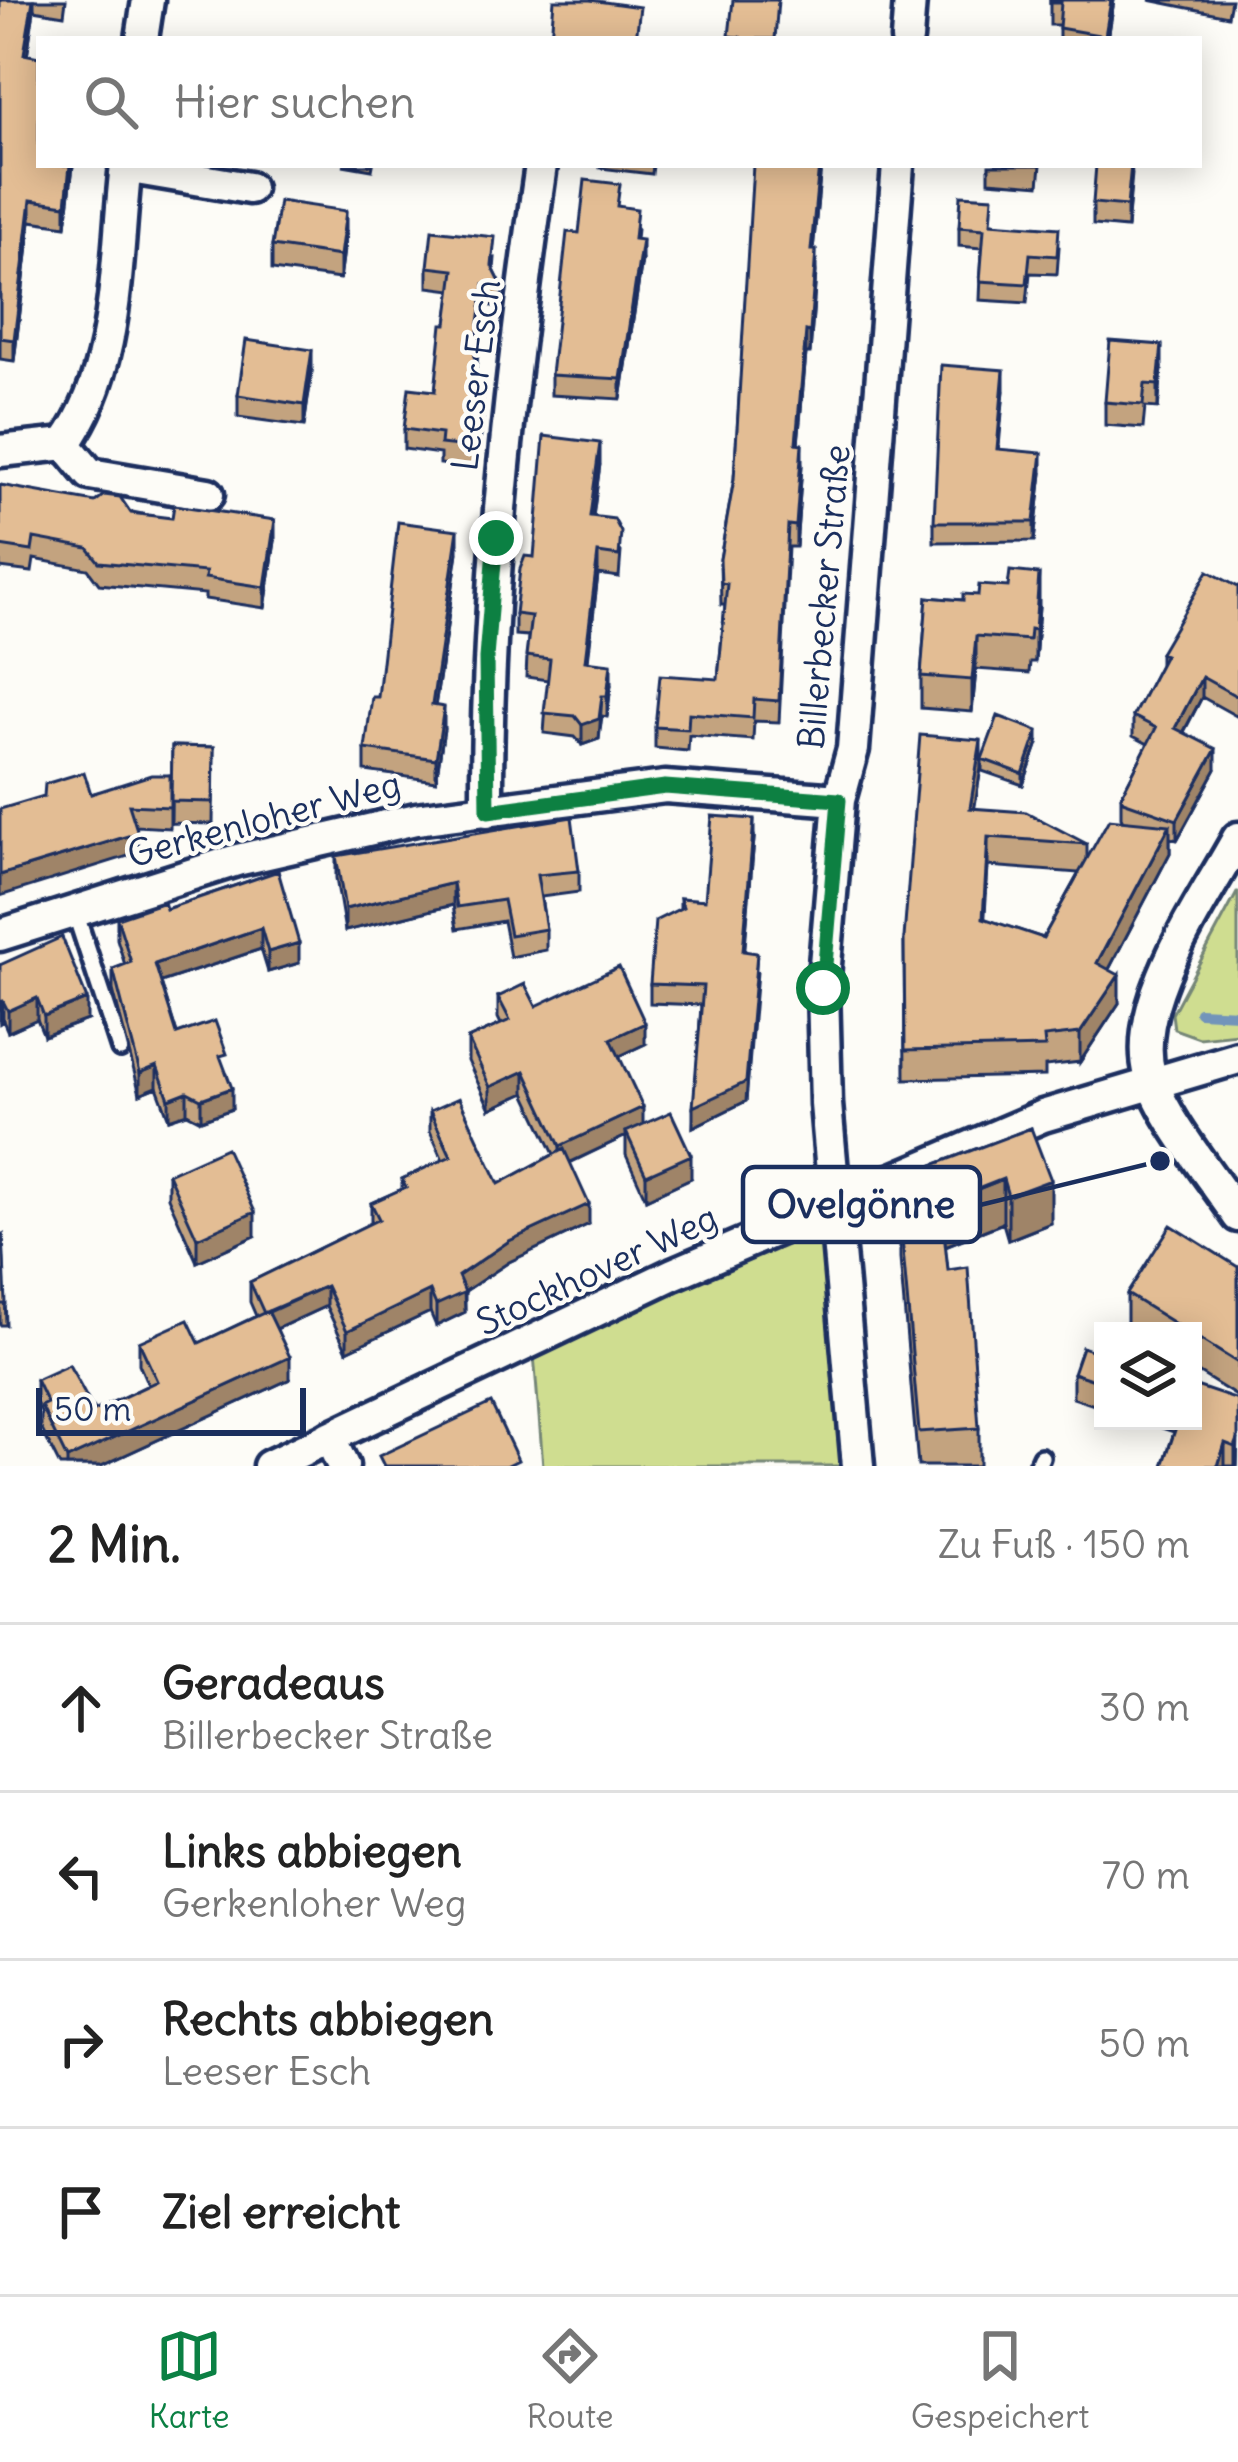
<!DOCTYPE html>
<html lang="de">
<meta charset="utf-8">
<style>
body{margin:0;font-family:Delius,sans-serif;background:#f2f2f2;color:#222}
.controls{position:absolute;right:36px;bottom:36px;display:grid;overflow:hidden;border-radius:0px;box-shadow:0 6px 30px #0003}
.controls button{width:108px;height:108px;display:grid;place-items:center;padding:0;border:0;border-bottom:3px solid #e0e0e0;background:#fff;color:#222;font:60px sans-serif}
.scale{position:absolute;left:36px;bottom:30px;width:270px;box-sizing:border-box;padding-left:12px;border:6px solid #1b2f5e;border-top:0;font-size:33px;line-height:42px;white-space:nowrap;color:#1b2f5e;-webkit-text-stroke:9px #fdfcf7;paint-order:stroke}
.stop{position:absolute;width:36px;height:36px;margin:-27px;border:9px solid #0b8043;border-radius:50%;background:#fff}
.stop.end{background:#0b8043;border-color:#fff;box-shadow:0 3px 12px #0008}
.list{margin:0;padding:0;list-style:none}
h2{display:flex;justify-content:space-between;align-items:center;height:156px;margin:0;padding:0 48px;font-size:51px}
h2 small{font-size:39px;font-weight:400;color:#767676}
.list li{display:grid;grid-template-columns:78px 1fr auto;gap:36px;align-items:center;box-sizing:border-box;height:168px;padding:0 48px;border-top:3px solid #e0e0e0}
.list b{display:block;font-size:45px;white-space:nowrap}
.list p{margin:0;font-size:39px;white-space:nowrap;color:#767676}
.list em{font-size:39px;font-style:normal;color:#767676}
.icon{flex:none;width:66px;height:66px;fill:none;stroke:currentColor;stroke-width:2;stroke-linecap:round;stroke-linejoin:round}
.map{position:relative;flex:none;width:1238px;height:1466px;overflow:hidden}
.search{position:absolute;background:#fff;box-shadow:0 6px 30px #0003;left:36px;right:36px;top:36px;height:132px;display:flex;align-items:center;gap:30px;box-sizing:border-box;padding:0 42px;border-radius:0px;color:#767676;font-size:45px}
.sheet{height:828px;background:#fff}
nav{display:flex;justify-content:space-around;align-items:center;box-sizing:border-box;height:168px;border-top:3px solid #e0e0e0;background:#fff;font-size:33px;color:#767676}
nav a{display:grid;justify-items:center;gap:6px}
nav .on{color:#0b8043}
.map>svg:first-child{display:block}
.green{fill:#cfdd90;stroke:#758677;stroke-width:3}
.lines{fill:none;stroke-linecap:round;stroke-linejoin:round}
.stream{stroke:#7294ba;stroke-width:10}
.service-casing{stroke:#1b2f5e;stroke-width:24}
.minor-casing{stroke:#1b2f5e;stroke-width:39}
.service{stroke:#fdfcf7;stroke-width:15}
.minor{stroke:#fdfcf7;stroke-width:30}
.wall{fill:#c3a37f;stroke:#1b2f5e;stroke-width:3;fill-rule:evenodd}
.shaded-wall{fill:#9f8468;stroke:#1b2f5e;stroke-width:3}
.building{fill:#e3bd94;stroke:#1b2f5e;stroke-width:3}
.route{stroke:#0b8043;stroke-width:15}
.labels{text-anchor:middle;dominant-baseline:central;stroke-width:9;stroke-linejoin:round;paint-order:stroke}
.street-label{font-size:36px;fill:#1b2f5e;stroke:#fdfcf7}
.leader{fill:none;stroke:#1b2f5e;stroke-width:4.5}
.callout-dot{fill:#1b2f5e;stroke:#fdfcf7;stroke-width:4.5}
.callout{fill:#fdfcf7;stroke:#1b2f5e;stroke-width:4.5}
.callout-label{font-size:39px;text-anchor:middle;font-weight:bold;fill:#1b2f5e}
</style>
<div class="map">
<svg width="1238" height="1466" viewBox="0 0 1238 1466">
<rect width="100%" height="100%" fill="#fdfcf7"/>
<filter id="ink" filterUnits="userSpaceOnUse"><feTurbulence type="fractalNoise" baseFrequency=".00833" numOctaves="2"/><feDisplacementMap in="SourceGraphic" scale="24" xChannelSelector="R" yChannelSelector="G"/><feConvolveMatrix kernelMatrix="1 2 1 2 8 2 1 2 1" color-interpolation-filters="sRGB"/></filter>
<g filter="url(#ink)">
<path class="green" d="M 1238,891 L 1238,1034 L 1199,1038 L 1174,1029 L 1172,1014 Z
M 839,1207 L 858,1466 L 543,1466 L 533,1342 Z"/>
<g class="lines">
<path class="stream" d="M 1199,1012 L 1238,1014"/>
<g class="service-casing">
<path id="service" d="M 75,912 L 120,1049
M 1037,1466 L 1041,1457"/>
</g>
<g class="minor-casing">
<path id="minor" d="M 142,39 L 148,0
M 907,39 L 910,0
M 125,167 L 249,188
M 65,444 L 90,474 L 208,494
M 0,451 L 65,444 C 121,367 115,257 126,165
M 487,811 C 486,594 510,379 541,165
M 1238,838 C 1204,901 1130,1002 1150,1075 C 1163,1118 1212,1177 1238,1216
M 0,935 L 237,860 L 416,819 L 665,787 L 839,800
M 329,1437 L 343,1466
M 269,1466 L 673,1274 L 1043,1116 L 1238,1058
M 858,1466 L 826,1104 L 823,988 L 839,800 L 853,749 L 898,165"/>
</g>
<use href="#service" class="service"/>
<use href="#minor" class="minor"/>
</g>
<path class="wall" d="M 0,0 L 66,0 L 64,15 L 34,10 L 27,55 L 39,165 L 73,165 L 66,226 L 31,221 L 14,361 L 0,359 Z
M 1050,0 L 1114,0 L 1108,39 L 1059,39 L 1059,25 L 1050,25 Z
M 1149,0 L 1231,0 L 1228,16 Z
M 343,165 L 373,165 L 372,170 Z
M 600,165 L 653,165 L 652,174 L 600,168 Z
M 754,165 L 821,165 L 813,250 L 816,272 L 810,353 L 806,353 L 798,444 L 802,465 L 796,547 L 788,547 L 779,722 L 754,721 L 753,740 L 689,735 L 688,751 L 655,748 L 655,727 L 718,679 L 725,605 L 721,605 L 720,559 L 734,479 Z
M 989,165 L 1041,165 L 1039,185 L 989,181 Z
M 1132,165 L 1127,228 L 1093,225 L 1093,203 Z
M 619,207 L 637,229 L 636,239 L 642,260 L 621,399 L 551,395 L 551,375 L 579,233 Z
M 993,223 L 1059,247 L 1057,274 L 1030,273 L 1027,303 L 980,300 L 982,248 L 959,246 L 959,227 Z
M 346,234 L 340,279 L 272,270 L 272,246 Z
M 495,258 L 494,270 L 502,286 L 502,307 L 484,305 L 473,395 L 483,416 L 477,468 L 440,464 L 440,454 L 404,449 L 404,429 L 435,391 L 447,324 L 452,290 L 428,287 L 428,267 Z
M 1162,369 L 1158,408 L 1145,407 L 1143,428 L 1105,425 L 1105,402 Z
M 312,371 L 304,426 L 238,417 L 238,395 Z
M 1004,390 L 998,449 L 1042,473 L 1034,541 L 934,542 L 934,522 Z
M 600,464 L 593,517 L 621,552 L 619,577 L 598,574 L 588,661 L 611,685 L 607,717 L 602,716 L 599,739 L 582,745 L 575,737 L 544,733 L 548,680 L 526,677 L 528,636 L 515,635 L 515,614 L 534,557 Z
M 0,485 L 275,541 L 265,608 L 205,599 L 205,594 L 99,584 L 88,569 L 34,559 L 32,572 L 0,568 Z
M 458,552 L 435,706 L 444,729 L 436,781 L 365,771 L 365,749 L 378,697 Z
M 1238,587 L 1238,717 L 1202,697 L 1184,732 L 1216,769 L 1177,840 L 1170,838 L 1170,853 L 1109,969 L 1119,1003 L 1080,1062 L 1045,1066 L 1045,1076 L 905,1079 L 904,938 L 981,768 L 974,808 L 1087,844 L 1087,858 L 1123,821 L 1121,817 L 1121,796 L 1148,744 L 1133,736 L 1133,716 L 1160,665 L 1160,653 ZM 988,866 L 1079,873 L 1043,938 L 984,919 Z
M 927,597 L 1039,607 L 1035,662 L 1030,662 L 1029,673 L 976,669 L 972,712 L 921,708 L 921,676 Z
M 1038,743 L 1023,785 L 982,771 L 982,759 Z
M 172,746 L 214,747 L 213,824 L 171,823 Z
M 170,775 L 170,828 L 136,826 L 138,853 L 91,794 Z
M 754,839 L 744,952 L 757,972 L 746,1101 L 693,1127 L 701,1005 L 650,1003 L 650,984 L 680,909 L 680,898 L 705,900 Z
M 336,856 L 579,871 L 579,892 L 541,897 L 546,929 L 546,950 L 510,957 L 503,921 L 457,929 L 453,905 L 345,931 L 336,878 Z
M 278,871 L 299,963 L 268,972 L 261,949 L 161,982 L 177,1034 L 227,1074 L 232,1109 L 201,1120 L 187,1113 L 169,1119 L 157,1087 L 140,1094 L 113,990 L 113,969 L 125,965 L 117,939 L 117,918 L 166,909 Z
M 0,965 L 87,1020 L 44,1036 L 37,1019 L 8,1032 L 3,1021 L 0,1023 Z
M 498,997 L 536,1006 L 645,1044 L 619,1056 L 643,1125 L 691,1178 L 646,1199 L 626,1155 L 626,1136 L 570,1163 L 589,1224 L 509,1262 L 465,1291 L 465,1312 L 436,1326 L 430,1312 L 347,1351 L 326,1306 L 277,1329 L 290,1379 L 101,1466 L 60,1466 L 41,1428 L 41,1413 L 36,1402 L 36,1380 L 94,1411 L 148,1385 L 139,1364 L 139,1342 L 199,1343 L 256,1316 L 250,1302 L 250,1282 L 371,1223 L 371,1203 L 402,1189 L 402,1179 L 443,1160 L 430,1131 L 430,1111 L 499,1184 L 554,1154 L 525,1093 L 490,1109 L 468,1061 L 468,1039 L 501,1024 L 498,1018 Z
M 1031,1128 L 1051,1223 L 1008,1240 L 1003,1223 L 945,1246 L 948,1270 L 979,1428 L 979,1466 L 918,1466 L 900,1259 L 900,1216 L 920,1214 L 933,1192 L 933,1165 Z
M 168,1174 L 255,1236 L 197,1262 L 168,1197 Z
M 3,1234 L 6,1325 L 0,1325 L 0,1235 Z
M 1238,1267 L 1238,1397 L 1193,1369 L 1193,1331 L 1132,1331 L 1127,1328 L 1127,1294 Z
M 1103,1354 L 1103,1408 L 1073,1398 L 1073,1373 Z
M 1238,1400 L 1237,1466 L 1163,1466 L 1174,1432 L 1141,1421 L 1193,1421 Z"/>
<path class="shaded-wall" d="M 33,0 L 34,0 L 34,10 L 24,76 L 24,54 Z
M 1111,0 L 1114,0 L 1108,39 L 1105,39 Z
M 70,165 L 73,165 L 66,226 L 66,205 Z
M 819,165 L 821,165 L 811,272 L 811,250 Z
M 1131,165 L 1132,174 L 1127,228 L 1127,206 Z
M 31,200 L 31,221 L 14,361 L 14,340 Z
M 346,211 L 346,234 L 340,279 L 340,256 Z
M 642,240 L 642,260 L 621,399 L 621,379 Z
M 816,250 L 816,272 L 810,353 L 810,332 Z
M 484,284 L 484,305 L 470,414 L 470,394 Z
M 806,331 L 806,353 L 796,465 L 796,443 Z
M 1162,345 L 1162,369 L 1158,408 L 1158,385 Z
M 312,350 L 312,371 L 304,426 L 304,405 Z
M 1004,370 L 1004,390 L 997,469 L 997,449 Z
M 483,396 L 483,416 L 477,468 L 477,448 Z
M 600,443 L 600,464 L 590,537 L 590,516 Z
M 802,444 L 802,465 L 796,547 L 796,526 Z
M 1042,453 L 1042,473 L 1034,541 L 1034,522 Z
M 275,520 L 275,541 L 265,608 L 265,587 Z
M 458,530 L 458,552 L 432,727 L 432,705 Z
M 598,553 L 598,574 L 585,682 L 585,661 Z
M 1039,574 L 1039,607 L 1035,662 L 1035,630 Z
M 976,636 L 976,669 L 972,712 L 972,680 Z
M 611,664 L 611,685 L 607,717 L 607,696 Z
M 1202,677 L 1202,697 L 1175,748 L 1175,728 Z
M 602,696 L 599,739 L 582,745 L 582,725 Z
M 444,707 L 444,729 L 436,781 L 436,759 Z
M 1038,731 L 1038,743 L 1023,785 L 1023,774 Z
M 981,740 L 981,768 L 970,837 L 970,808 Z
M 1216,749 L 1216,769 L 1177,840 L 1177,820 Z
M 754,819 L 754,839 L 743,971 L 743,951 Z
M 1170,825 L 1170,853 L 1097,992 L 1097,963 Z
M 138,833 L 138,853 L 0,896 L 0,875 Z
M 988,837 L 988,866 L 983,947 L 983,918 Z
M 453,883 L 453,905 L 345,931 L 345,909 Z
M 261,928 L 261,949 L 155,984 L 155,964 Z
M 299,943 L 299,963 L 268,972 L 268,952 Z
M 757,953 L 746,1101 L 693,1127 L 693,1107 Z
M 1119,975 L 1119,1003 L 1080,1062 L 1080,1033 Z
M 37,998 L 37,1019 L 8,1032 L 8,1011 Z
M 87,999 L 87,1020 L 44,1036 L 44,1016 Z
M 3,1001 L 3,1021 L 0,1023 L 0,1002 Z
M 645,1023 L 645,1044 L 611,1060 L 611,1039 Z
M 157,1066 L 157,1087 L 140,1094 L 140,1073 Z
M 525,1071 L 525,1093 L 490,1109 L 490,1087 Z
M 232,1088 L 232,1109 L 201,1120 L 201,1099 Z
M 187,1092 L 187,1113 L 169,1119 L 169,1099 Z
M 643,1107 L 643,1128 L 626,1132 L 626,1136 L 560,1167 L 560,1146 Z
M 691,1155 L 691,1178 L 646,1199 L 646,1175 Z
M 1003,1179 L 1003,1223 L 945,1246 L 945,1202 Z
M 1051,1180 L 1051,1223 L 1008,1240 L 1008,1196 Z
M 589,1204 L 589,1224 L 509,1262 L 464,1292 L 465,1312 L 436,1326 L 436,1305 L 458,1276 L 509,1241 Z
M 255,1212 L 255,1236 L 197,1262 L 197,1238 Z
M 326,1286 L 326,1306 L 265,1334 L 265,1314 Z
M 430,1291 L 430,1312 L 347,1351 L 347,1331 Z
M 290,1357 L 290,1379 L 101,1466 L 67,1466 L 67,1459 Z
M 1238,1439 L 1237,1466 L 1235,1466 L 1235,1447 Z
M 1225,1443 L 1225,1466 L 1218,1466 Z"/>
<path class="building" d="M 0,0 L 33,0 L 24,54 L 39,57 L 39,165 L 70,165 L 66,205 L 31,200 L 14,340 L 0,338 Z
M 554,0 L 590,0 L 640,7 L 636,39 L 551,39 Z
M 733,0 L 778,0 L 775,39 L 740,39 L 740,37 L 729,36 Z
M 1050,0 L 1111,0 L 1105,36 L 1059,28 L 1061,3 L 1050,3 Z
M 753,165 L 819,165 L 811,250 L 816,250 L 810,332 L 806,331 L 796,443 L 802,444 L 796,526 L 788,525 L 779,701 L 754,699 L 753,718 L 689,713 L 688,729 L 655,727 L 660,675 L 718,679 L 727,584 L 721,583 L 720,559 L 734,479 Z
M 1096,165 L 1131,165 L 1127,206 L 1093,203 Z
M 585,180 L 620,184 L 617,206 L 637,209 L 634,239 L 642,240 L 621,379 L 551,375 L 567,232 L 579,233 Z
M 961,195 L 993,197 L 991,223 L 1059,228 L 1057,256 L 1030,254 L 1027,284 L 980,281 L 984,229 L 959,227 Z
M 279,201 L 346,211 L 340,256 L 272,246 Z
M 432,230 L 495,237 L 492,266 L 502,286 L 484,284 L 470,394 L 483,396 L 477,448 L 440,444 L 441,434 L 404,429 L 409,388 L 435,391 L 442,324 L 447,324 L 454,270 L 428,267 Z
M 246,340 L 312,350 L 304,405 L 238,395 Z
M 1110,341 L 1162,345 L 1158,385 L 1145,384 L 1143,405 L 1105,402 Z
M 941,365 L 1004,370 L 997,449 L 1042,453 L 1034,522 L 934,522 Z
M 544,436 L 600,443 L 590,516 L 614,519 L 621,532 L 619,556 L 598,553 L 585,661 L 611,664 L 607,696 L 602,696 L 599,719 L 582,725 L 575,716 L 544,713 L 550,659 L 526,656 L 531,616 L 515,614 L 520,569 L 525,556 L 534,557 Z
M 0,485 L 95,502 L 104,495 L 120,497 L 131,513 L 172,518 L 174,505 L 275,520 L 265,587 L 205,578 L 206,572 L 99,562 L 88,548 L 34,538 L 32,551 L 0,546 Z
M 398,522 L 458,530 L 432,705 L 444,707 L 436,759 L 365,749 L 372,697 L 378,697 Z
M 1010,571 L 1039,574 L 1035,630 L 1030,629 L 1029,640 L 976,636 L 972,680 L 921,676 L 927,597 L 963,600 L 963,594 L 978,595 L 979,585 L 1008,587 Z
M 1208,571 L 1238,587 L 1238,697 L 1202,677 L 1175,728 L 1216,749 L 1177,820 L 1123,801 L 1121,796 L 1156,728 L 1133,716 L 1165,655 L 1160,653 Z
M 998,716 L 1038,731 L 1023,774 L 982,759 Z
M 920,735 L 981,740 L 970,808 L 1026,812 L 1087,844 L 988,837 L 983,918 L 1043,938 L 1109,819 L 1170,825 L 1097,963 L 1119,975 L 1080,1033 L 1044,1037 L 1045,1047 L 905,1050 L 904,938 Z
M 172,746 L 214,747 L 213,802 L 171,801 Z
M 84,772 L 91,794 L 151,775 L 170,775 L 170,807 L 129,805 L 138,833 L 0,875 L 0,809 L 44,796 L 45,784 Z
M 712,816 L 754,819 L 743,951 L 757,953 L 746,1082 L 693,1107 L 703,986 L 650,984 L 655,921 L 683,907 L 680,898 L 705,900 Z
M 572,817 L 579,871 L 537,875 L 546,929 L 510,935 L 503,900 L 457,907 L 453,883 L 345,909 L 336,856 Z
M 278,871 L 299,943 L 268,952 L 261,928 L 155,964 L 177,1034 L 215,1021 L 227,1054 L 220,1056 L 232,1088 L 201,1099 L 187,1092 L 169,1099 L 157,1066 L 140,1073 L 113,969 L 131,962 L 117,918 L 164,902 L 166,909 Z
M 62,937 L 87,999 L 44,1016 L 37,998 L 8,1011 L 3,1001 L 0,1002 L 0,965 Z
M 619,967 L 645,1023 L 611,1039 L 643,1107 L 560,1146 L 525,1071 L 490,1087 L 468,1039 L 510,1020 L 498,997 L 525,984 L 536,1006 Z
M 459,1098 L 499,1184 L 564,1149 L 589,1204 L 509,1241 L 458,1276 L 465,1292 L 436,1305 L 430,1291 L 347,1331 L 326,1286 L 264,1313 L 250,1282 L 379,1219 L 371,1203 L 406,1187 L 402,1179 L 451,1156 L 430,1111 Z
M 671,1112 L 691,1155 L 646,1175 L 626,1132 Z
M 1031,1128 L 1051,1180 L 1008,1196 L 1003,1179 L 945,1202 L 939,1184 L 948,1270 L 968,1267 L 979,1428 L 919,1432 L 900,1216 L 920,1214 L 939,1184 L 933,1165 Z
M 226,1148 L 255,1212 L 197,1238 L 168,1174 Z
M 1171,1225 L 1238,1267 L 1238,1363 L 1193,1335 L 1193,1331 L 1187,1331 L 1127,1294 Z
M 3,1234 L 6,1304 L 0,1304 L 0,1235 Z
M 268,1311 L 290,1357 L 67,1459 L 41,1406 L 47,1403 L 36,1380 L 69,1365 L 94,1411 L 157,1381 L 139,1342 L 188,1320 L 199,1343 Z
M 1082,1347 L 1103,1354 L 1103,1383 L 1073,1373 Z
M 1193,1385 L 1238,1400 L 1238,1439 L 1235,1447 L 1225,1443 L 1218,1466 L 1163,1466 L 1178,1421 L 1193,1421 Z
M 491,1403 L 518,1460 L 506,1466 L 384,1466 L 379,1456 Z"/>
</g>
<g class="lines" filter="url(#ink)">
<path class="route" d="M 496,538 L 486,658 L 488,811 L 665,787 L 839,800 L 823,988"/>
</g>
<g class="labels">
<g class="street-label">
<text transform="translate(476 375) rotate(-83)">Leeser Esch</text>
<text transform="translate(824 597) rotate(-85)">Billerbecker Straße</text>
<text transform="translate(264 819) rotate(-15)">Gerkenloher Weg</text>
<text transform="translate(597 1270) rotate(-25)">Stockhover Weg</text>
</g>
</g>
<path class="leader" d="M1160 1161L980 1205"/>
<circle class="callout-dot" cx="1160" cy="1161" r="12"/>
<rect class="callout" x="743" y="1167" width="237" height="75" rx="12"/>
<g class="callout-label">
<text x="861" y="1218">Ovelgönne</text>
</g>
</svg>
<div class="controls">
<button><svg class="icon" aria-label="layers" viewBox="0 0 24 24"><path d="M12 4l9 5-9 5-9-5zM3 14l9 5 9-5"/></svg></button>
</div>
<div class="scale">50 m</div>
<div class="stop" style="left:823px;top:988px"></div>
<div class="stop end" style="left:496px;top:538px"></div>
<div class="search"><svg class="icon" aria-label="search" viewBox="0 0 24 24"><circle cx="10" cy="10" r="6"/><path d="M15 15l6 6"/></svg>Hier suchen</div>
</div>
<section class="sheet">
<h2>2 Min.<small>Zu Fuß · 150 m</small></h2>
<ul class="list">
<li><svg class="icon" aria-label="ahead" viewBox="0 0 24 24"><path d="M12 20V5M6 11l6-6 6 6"/></svg><div><b>Geradeaus</b><p>Billerbecker Straße</p></div><em>30 m</em></li>
<li><svg class="icon" aria-label="left" viewBox="0 0 24 24"><path d="M17 20v-9H6M10 6l-5 5 5 5"/></svg><div><b>Links abbiegen</b><p>Gerkenloher Weg</p></div><em>70 m</em></li>
<li><svg class="icon" aria-label="right" viewBox="0 0 24 24"><path d="M7 20v-9h11M14 6l5 5-5 5"/></svg><div><b>Rechts abbiegen</b><p>Leeser Esch</p></div><em>50 m</em></li>
<li><svg class="icon" aria-label="arrive" viewBox="0 0 24 24"><path d="M6 21V4h12l-3 4 3 4H6"/></svg><div><b>Ziel erreicht</b></div></li>
</ul>
</section>
<nav>
<a class="on"><svg class="icon" aria-label="map" viewBox="0 0 24 24"><path d="M3 6l6-2 6 2 6-2v14l-6 2-6-2-6 2zM9 4v14M15 6v14"/></svg>Karte</a>
<a><svg class="icon" aria-label="directions" viewBox="0 0 24 24"><path d="M12 3l9 9-9 9-9-9zM9 14v-3h6M13 9l2 2-2 2"/></svg>Route</a>
<a><svg class="icon" aria-label="saved" viewBox="0 0 24 24"><path d="M7 4h10v16l-5-4-5 4z"/></svg>Gespeichert</a>
</nav>
